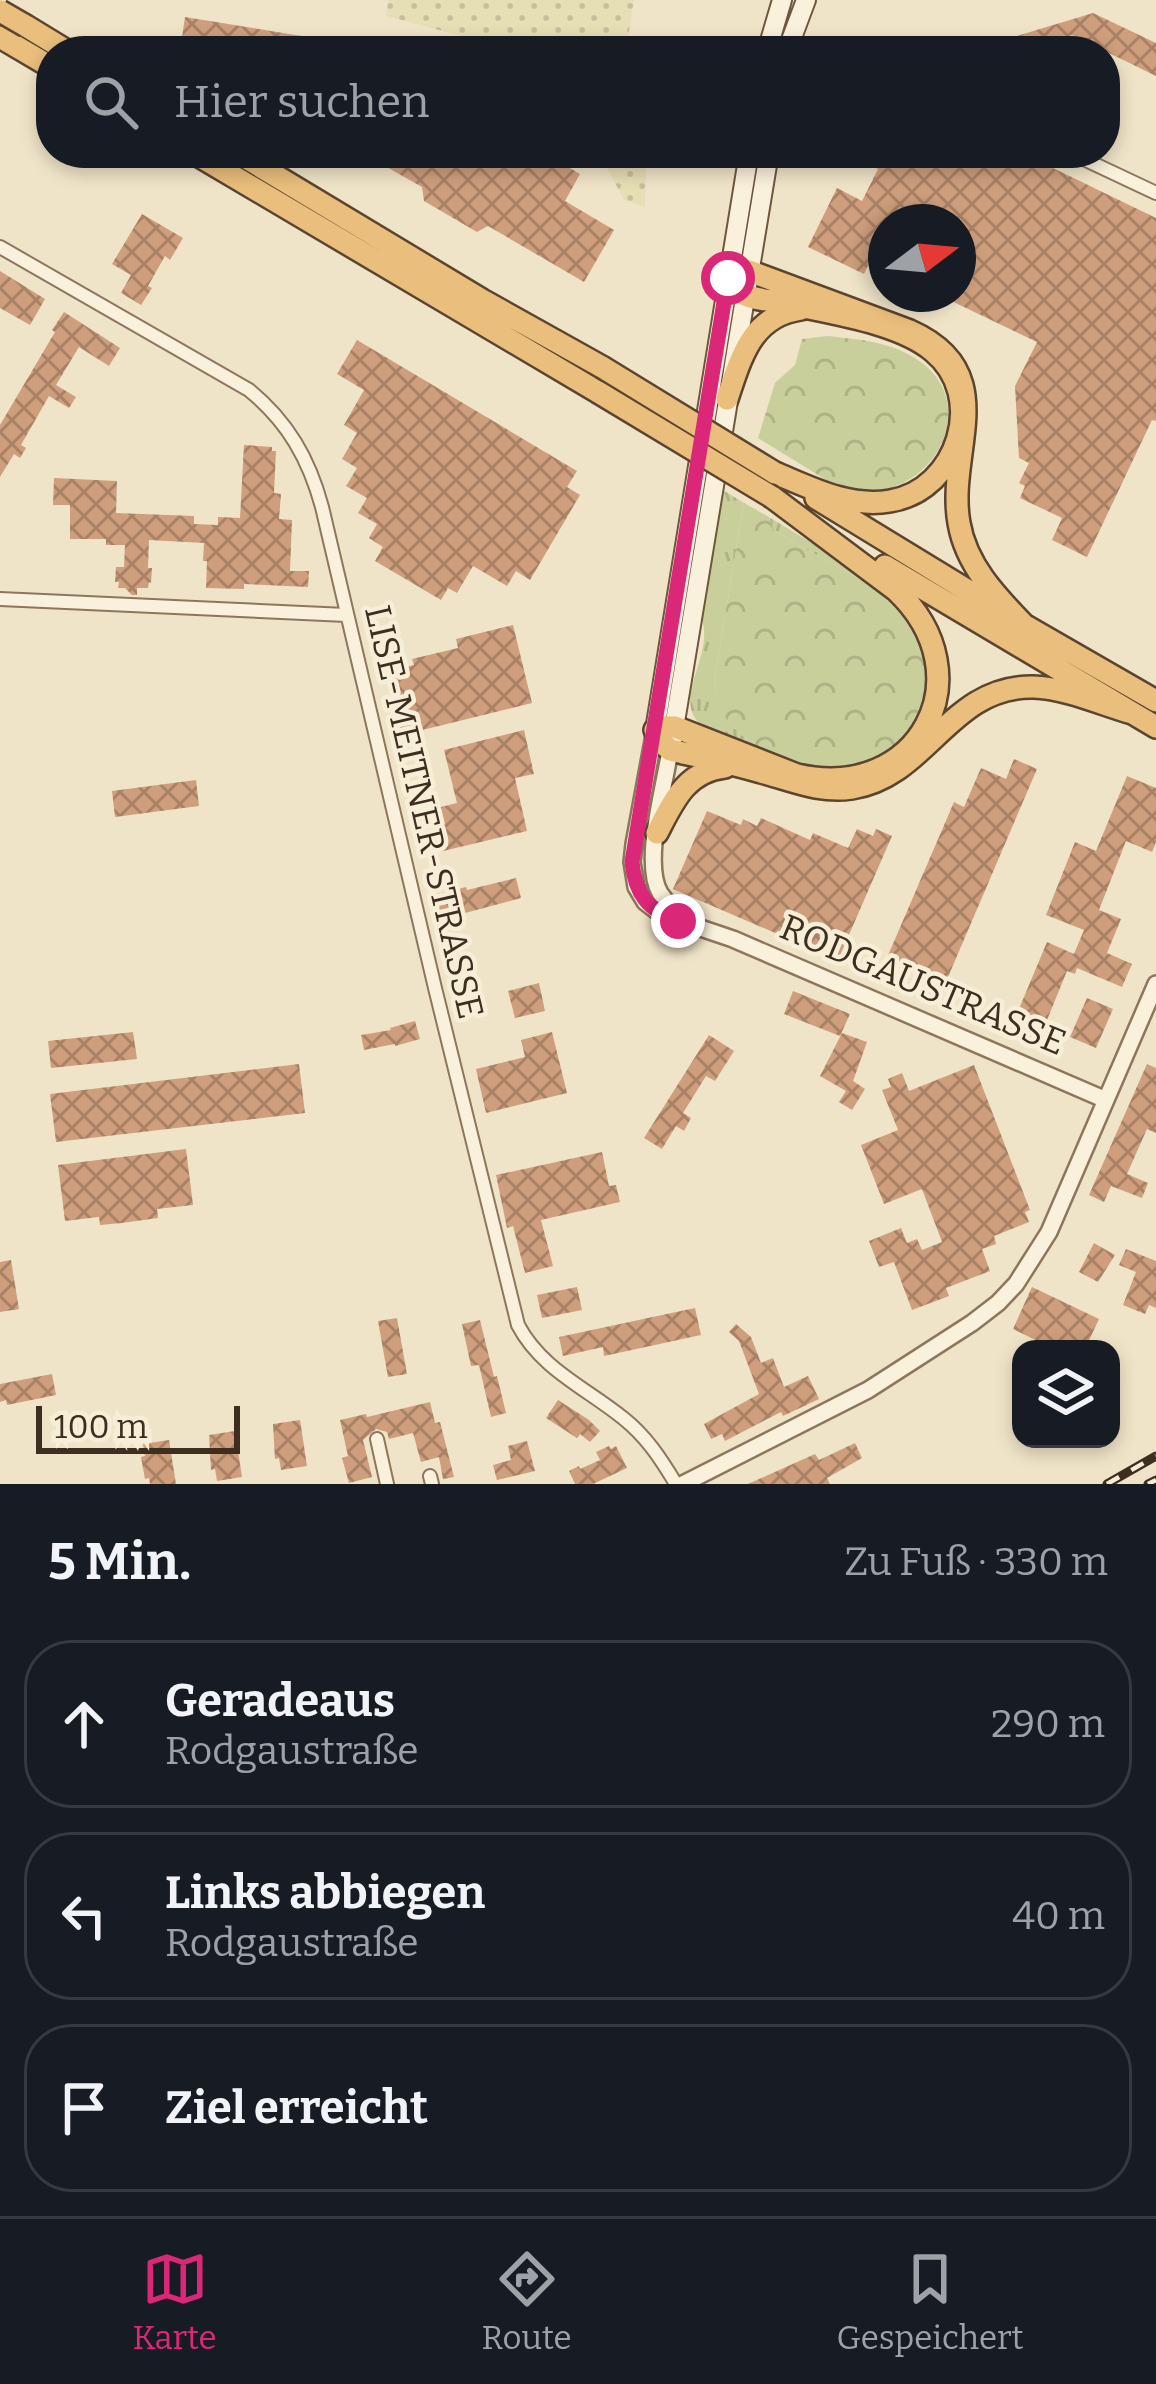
<!DOCTYPE html>
<html lang="de">
<meta charset="utf-8">
<style>
body{margin:0;font-family:Bitter,serif;background:#20242c;color:#f1f3f6}
.controls{position:absolute;right:36px;bottom:36px;display:grid;overflow:hidden;border-radius:24px;box-shadow:0 6px 18px #0003}
.controls button{width:108px;height:108px;display:grid;place-items:center;padding:0;border:0;border-bottom:3px solid #363941;background:#171b24;color:#f1f3f6;font:60px sans-serif}
.compass{position:absolute;left:868px;top:204px;width:108px;height:108px;border-radius:50%;background:#171b24;box-shadow:0 6px 18px #0003;rotate:74deg}
.scale{position:absolute;left:36px;bottom:30px;width:204px;box-sizing:border-box;padding-left:12px;border:6px solid #3d2e20;border-top:0;font-size:33px;line-height:42px;white-space:nowrap;color:#3d2e20;-webkit-text-stroke:9px #f7eed8;paint-order:stroke}
.stop{position:absolute;width:36px;height:36px;margin:-27px;border:9px solid #db2777;border-radius:50%;background:#fff}
.stop.end{background:#db2777;border-color:#fff;box-shadow:0 3px 12px #0008}
.list{margin:0;padding:0;list-style:none}
h2{display:flex;justify-content:space-between;align-items:center;height:156px;margin:0;padding:0 48px;font-size:51px}
h2 small{font-size:39px;font-weight:400;color:#9ea1a6}
.list li{display:grid;grid-template-columns:78px 1fr auto;gap:36px;align-items:center;box-sizing:border-box;height:168px;margin:0 24px 24px;padding:0 24px;border:3px solid #363941;border-radius:48px}
.list b{display:block;font-size:45px;white-space:nowrap}
.list p{margin:0;font-size:39px;white-space:nowrap;color:#9ea1a6}
.list em{font-size:39px;font-style:normal;color:#9ea1a6}
.icon{flex:none;width:66px;height:66px;fill:none;stroke:currentColor;stroke-width:2;stroke-linecap:round;stroke-linejoin:round}
.map{position:relative;flex:none;width:1156px;height:1484px;overflow:hidden}
.search{position:absolute;background:#171b24;box-shadow:0 6px 18px #0003;left:36px;right:36px;top:36px;height:132px;display:flex;align-items:center;gap:30px;box-sizing:border-box;padding:0 42px;border-radius:48px;color:#9ea1a6;font-size:45px}
.sheet{height:732px;background:#171b24}
nav{display:flex;justify-content:space-around;align-items:center;box-sizing:border-box;height:168px;border-top:3px solid #363941;background:#171b24;font-size:33px;color:#9ea1a6}
nav a{display:grid;justify-items:center;gap:6px}
nav .on{color:#db2777}
.map>svg:first-child{display:block}
.farmland{fill:url(#farmland-dots)}
.grass{fill:url(#grass-tufts)}
.forest{fill:url(#forest-crowns)}
.building{fill:url(#building-cross-hatch)}
.lines{fill:none;stroke-linecap:round;stroke-linejoin:round}
.minor-casing{stroke:#8d765c;stroke-width:16}
.tertiary-casing{stroke:#8d765c;stroke-width:20}
.secondary-casing{stroke:#6f573f;stroke-width:22}
.trunk-casing{stroke:#5b4430;stroke-width:26}
.minor{stroke:#faf1dc;stroke-width:12}
.tertiary{stroke:#faf1dc;stroke-width:15}
.secondary{stroke:#faf1dc;stroke-width:18}
.trunk{stroke:#eabe7c;stroke-width:21}
.rail-casing{stroke:#3d2e20;stroke-width:9}
.rail{stroke:#f7eed8;stroke-width:4.5;stroke-dasharray:14;stroke-linecap:butt}
.trunk-bridge-casing{stroke:#5b4430;stroke-width:26;stroke-linecap:butt}
.trunk-bridge{stroke:#eabe7c;stroke-width:21}
.route{stroke:#db2777;stroke-width:15}
.labels{text-anchor:middle;dominant-baseline:central;stroke-width:9;stroke-linejoin:round;paint-order:stroke}
.street-label{font-size:36px;fill:#3d2e20;stroke:#f7eed8}
</style>
<div class="map">
<svg width="1156" height="1484" viewBox="0 0 1156 1484">
<defs>
<pattern id="farmland-dots" width="8" height="8" patternUnits="userSpaceOnUse" patternTransform="scale(3)"><rect width="8" height="8" fill="#e6deb5"/><path d="M2 2h.1M6 6h.1" fill="none" stroke="#c6bf9b" stroke-width="1.8" stroke-linecap="round"/></pattern>
<pattern id="grass-tufts" width="24" height="20" patternUnits="userSpaceOnUse" patternTransform="scale(3)"><rect width="24" height="20" fill="#c9cf9b"/><path d="M3 7l-1-3M5 7V3M7 7l1-3M15 17l-1-3M17 17v-4M19 17l1-3" fill="none" stroke="#aeb285"/></pattern>
<pattern id="forest-crowns" width="20" height="18" patternUnits="userSpaceOnUse" patternTransform="scale(3)"><rect width="20" height="18" fill="#c9cf9b"/><path d="M2 6a3 3 0 1 1 6 0M12 15a3 3 0 1 1 6 0" fill="none" stroke="#aeb285"/></pattern>
<pattern id="building-cross-hatch" width="8" height="8" patternUnits="userSpaceOnUse" patternTransform="scale(3)"><rect width="8" height="8" fill="#cf9f7d"/><path d="M0 0l8 8M0 8l8-8" fill="none" stroke="#a98266"/></pattern>
</defs>
<rect width="100%" height="100%" fill="#f0e4c8"/>
<path class="farmland" d="M 388,0 L 634,0 L 626,51 L 493,51 L 469,38 L 386,16 Z
M 599,153 L 644,153 L 646,163 L 645,207 L 624,200 Z"/>
<path class="grass" d="M 723,490 L 744,503 L 716,670 C 716,679 714,689 716,697 C 721,718 740,735 757,746 C 775,756 797,766 818,769 C 869,777 919,743 925,692 C 928,664 925,636 906,614 C 878,583 810,554 773,530 L 769,517 C 798,535 827,552 856,569 C 875,580 894,589 908,606 C 966,672 922,768 837,775 C 806,778 777,763 750,751 C 733,743 705,735 695,718 C 678,693 713,652 702,620 Z"/>
<path class="forest" d="M 827,336 C 854,339 884,341 908,354 C 996,400 926,518 836,486 L 758,438 L 775,383 L 795,365 L 802,339 Z
M 744,503 L 769,517 L 773,530 C 810,554 878,583 906,614 C 925,636 928,664 925,692 C 919,742 868,777 817,769 C 797,766 775,756 757,746 C 740,735 721,718 716,698 C 714,689 716,679 716,670 Z"/>
<path class="building" d="M 1093,13 L 1156,43 L 1156,76 L 1072,35 L 1039,46 L 1041,51 L 1014,51 L 1010,38 Z
M 185,17 L 320,39 L 317,51 L 180,51 Z
M 362,153 L 544,153 L 580,174 L 565,201 L 614,230 L 584,282 L 488,226 L 477,232 L 424,201 L 422,187 Z
M 880,153 L 1022,153 L 1156,218 L 1156,421 L 1152,420 L 1087,557 L 1052,540 L 1062,518 L 1020,498 L 1025,486 L 1019,483 L 1029,463 L 1019,458 L 1015,386 L 1037,342 L 937,294 L 958,294 L 958,222 L 886,222 L 886,269 L 870,261 L 864,274 L 808,247 L 837,188 L 862,201 L 878,169 L 874,167 Z
M 142,214 L 183,238 L 170,260 L 165,256 L 148,286 L 152,288 L 141,305 L 121,293 L 131,275 L 112,264 Z
M 0,271 L 45,299 L 30,325 L 0,308 Z
M 64,312 L 120,348 L 109,366 L 79,347 L 56,385 L 76,397 L 69,408 L 49,396 L 21,445 L 26,448 L 20,458 L 14,454 L 0,477 L 0,425 L 55,332 L 52,330 Z
M 357,340 L 577,471 L 567,487 L 580,495 L 530,580 L 516,571 L 507,586 L 473,566 L 457,593 L 448,588 L 441,600 L 375,561 L 383,547 L 369,538 L 377,524 L 358,513 L 367,498 L 346,486 L 357,468 L 342,459 L 357,433 L 344,425 L 364,390 L 337,374 Z
M 244,445 L 272,447 L 272,451 L 276,451 L 274,493 L 281,494 L 279,519 L 292,520 L 290,571 L 309,571 L 308,587 L 244,584 L 244,589 L 206,588 L 207,561 L 203,561 L 204,543 L 149,540 L 148,568 L 152,568 L 151,583 L 149,582 L 148,588 L 137,588 L 137,595 L 132,595 L 125,588 L 118,588 L 119,582 L 115,582 L 116,567 L 124,567 L 125,545 L 106,545 L 106,539 L 70,539 L 70,505 L 53,505 L 54,478 L 117,481 L 116,513 L 194,516 L 194,524 L 218,525 L 218,517 L 240,518 Z
M 513,625 L 532,703 L 402,735 L 389,681 L 395,680 L 393,670 L 414,665 L 412,659 L 458,648 L 456,639 Z
M 524,730 L 534,774 L 515,778 L 527,831 L 439,852 L 429,810 L 457,803 L 444,750 Z
M 1014,759 L 1037,769 L 939,998 L 916,988 L 922,975 L 886,960 L 954,802 L 964,807 L 981,768 L 1006,779 Z
M 1127,776 L 1156,788 L 1156,842 L 1152,852 L 1126,841 L 1099,910 L 1121,919 L 1107,953 L 1132,964 L 1122,987 L 1077,968 L 1075,974 L 1067,971 L 1036,1047 L 1008,1035 L 1047,942 L 1074,954 L 1084,930 L 1046,915 L 1075,842 L 1096,851 Z
M 196,780 L 199,806 L 115,817 L 112,791 Z
M 707,811 L 741,825 L 743,819 L 757,826 L 761,818 L 810,840 L 813,833 L 848,848 L 857,829 L 873,836 L 876,829 L 892,836 L 838,960 L 673,889 Z
M 516,878 L 521,898 L 439,920 L 433,895 L 466,887 L 467,890 Z
M 539,983 L 545,1011 L 515,1018 L 508,991 Z
M 793,991 L 850,1014 L 840,1036 L 784,1014 Z
M 1087,998 L 1113,1009 L 1096,1048 L 1070,1037 Z
M 415,1021 L 420,1039 L 395,1046 L 395,1044 L 364,1050 L 361,1035 L 391,1030 L 390,1028 Z
M 133,1032 L 137,1059 L 51,1068 L 48,1041 Z
M 552,1032 L 567,1093 L 486,1113 L 476,1069 L 525,1057 L 521,1040 Z
M 842,1033 L 867,1042 L 853,1081 L 865,1089 L 852,1110 L 839,1102 L 846,1091 L 820,1076 Z
M 709,1035 L 734,1051 L 715,1081 L 706,1076 L 683,1113 L 691,1118 L 684,1131 L 676,1126 L 662,1149 L 644,1138 Z
M 299,1064 L 305,1113 L 56,1142 L 50,1094 Z
M 1147,1064 L 1156,1068 L 1156,1133 L 1147,1129 L 1127,1174 L 1148,1183 L 1142,1198 L 1111,1186 L 1104,1202 L 1089,1195 Z
M 974,1065 L 1030,1210 L 1025,1212 L 1029,1222 L 994,1236 L 996,1244 L 982,1249 L 990,1271 L 946,1288 L 949,1296 L 912,1310 L 894,1262 L 879,1267 L 869,1241 L 901,1228 L 907,1243 L 917,1239 L 922,1250 L 942,1242 L 922,1189 L 884,1204 L 861,1145 L 898,1130 L 882,1090 L 891,1087 L 888,1079 L 902,1073 L 909,1091 Z
M 186,1149 L 193,1205 L 157,1209 L 158,1218 L 122,1223 L 100,1225 L 99,1217 L 65,1221 L 58,1165 Z
M 602,1152 L 609,1186 L 616,1185 L 620,1202 L 541,1220 L 553,1266 L 525,1273 L 513,1226 L 507,1228 L 496,1175 Z
M 1094,1243 L 1115,1255 L 1098,1282 L 1079,1272 Z
M 1126,1249 L 1156,1261 L 1156,1308 L 1149,1305 L 1145,1314 L 1123,1305 L 1136,1272 L 1119,1265 Z
M 11,1260 L 19,1309 L 0,1312 L 0,1262 Z
M 577,1287 L 582,1310 L 542,1318 L 537,1295 Z
M 1032,1287 L 1099,1319 L 1085,1349 L 1054,1349 L 1013,1329 Z
M 695,1308 L 701,1335 L 604,1356 L 603,1347 L 563,1356 L 559,1337 Z
M 397,1318 L 407,1374 L 388,1377 L 378,1321 Z
M 480,1320 L 494,1377 L 497,1376 L 506,1413 L 491,1417 L 479,1365 L 471,1366 L 462,1324 Z
M 736,1324 L 751,1337 L 761,1363 L 773,1358 L 784,1387 L 808,1376 L 819,1399 L 783,1416 L 781,1412 L 725,1441 L 722,1434 L 711,1439 L 704,1424 L 759,1394 L 739,1341 L 729,1332 Z
M 52,1374 L 56,1395 L 7,1405 L 6,1400 L 0,1402 L 0,1384 Z
M 558,1400 L 589,1420 L 600,1431 L 590,1442 L 580,1434 L 577,1438 L 546,1418 Z
M 430,1402 L 435,1423 L 440,1422 L 454,1477 L 443,1479 L 439,1457 L 421,1462 L 413,1433 L 389,1439 L 387,1432 L 376,1429 L 363,1440 L 372,1477 L 349,1483 L 342,1458 L 348,1456 L 340,1420 L 366,1414 L 367,1417 Z
M 300,1420 L 307,1466 L 281,1470 L 279,1458 L 275,1459 L 273,1424 Z
M 235,1431 L 242,1477 L 217,1481 L 215,1469 L 211,1470 L 209,1435 Z
M 169,1440 L 176,1484 L 150,1484 L 149,1478 L 145,1479 L 141,1457 L 145,1456 L 143,1444 Z
M 527,1441 L 535,1471 L 497,1480 L 493,1465 L 511,1460 L 508,1446 Z
M 855,1443 L 862,1458 L 827,1478 L 830,1484 L 748,1484 L 815,1454 L 819,1460 Z
M 609,1446 L 611,1449 L 616,1446 L 627,1468 L 593,1484 L 575,1484 L 569,1471 L 579,1466 L 580,1469 L 600,1460 L 596,1452 Z"/>
<g class="lines">
<g class="minor-casing">
<path id="minor" d="M 1071,153 L 1156,193
M 0,247 L 249,390 C 288,422 309,459 322,507 L 435,988 L 518,1325 C 541,1369 586,1388 623,1418 C 646,1436 661,1459 676,1484
M 0,599 L 346,615
M 377,1439 L 387,1484
M 430,1476 L 432,1484"/>
</g>
<g class="tertiary-casing">
<path id="tertiary" d="M 655,730 L 634,844 L 632,862 L 636,887 L 645,902 L 662,915 L 733,939 L 1106,1100
M 670,750 C 665,785 642,862 660,893 C 667,904 678,912 689,918
M 683,1484 L 868,1390 L 972,1323 L 998,1303 L 1016,1284 L 1049,1232 L 1156,984"/>
</g>
<g class="secondary-casing">
<path id="secondary" d="M 767,51 L 782,0
M 787,51 L 806,0
M 655,730 L 749,153
M 672,740 L 769,153"/>
</g>
<g class="trunk-casing">
<path id="trunk" d="M 26,26 L 67,51
M 0,37 L 51,67
M 194,153 L 598,392
M 238,153 L 482,300 L 602,367
M 727,399 C 741,358 751,316 801,309
M 775,473 C 811,488 849,508 890,501 C 958,490 988,396 933,351 C 898,322 829,313 785,303 C 771,300 751,300 740,292 C 734,288 732,283 728,278 L 749,271 L 910,331 C 1004,373 946,451 959,523 C 966,565 996,596 1024,625
M 772,497 L 896,590 C 987,676 918,803 797,775 L 675,727 L 661,727 L 655,730 L 659,740 L 670,750 C 701,757 731,763 761,772 C 792,780 819,793 852,788 C 928,776 949,686 1033,687 C 1066,688 1101,704 1132,713
M 816,498 L 1024,625 L 1156,701
M 885,566 L 1156,727
M 657,833 C 673,802 686,771 725,767"/>
</g>
<use href="#minor" class="minor"/>
<use href="#tertiary" class="tertiary"/>
<use href="#secondary" class="secondary"/>
<use href="#trunk" class="trunk"/>
<g class="rail-casing">
<path id="rail" d="M 1107,1484 L 1156,1456
M 1148,1484 L 1156,1480"/>
</g>
<use href="#rail" class="rail"/>
<g class="trunk-bridge-casing">
<path id="trunk-bridge" d="M 0,11 L 26,26
M 602,367 L 775,473
M 598,392 L 772,497"/>
</g>
<use href="#trunk-bridge" class="trunk-bridge"/>
</g>
<g class="lines">
<path class="route" d="M 678,921 C 648,910 635,894 632,862 L 728,278"/>
</g>
<g class="labels">
<g class="street-label">
<text transform="translate(424 812) rotate(77)">LISE-MEITNER-STRASSE</text>
<text transform="translate(923 985) rotate(23)">RODGAUSTRASSE</text>
</g>
</g>
</svg>
<div class="controls">
<button><svg class="icon" aria-label="layers" viewBox="0 0 24 24"><path d="M12 4l9 5-9 5-9-5zM3 14l9 5 9-5"/></svg></button>
</div>
<svg class="compass" viewBox="-18 -18 36 36"><path d="M0-13l5 13h-10z" fill="#e53935"/><path d="M0 13l5-13h-10z" fill="#9ea1a6"/></svg>
<div class="scale">100 m</div>
<div class="stop" style="left:728px;top:278px"></div>
<div class="stop end" style="left:678px;top:921px"></div>
<div class="search"><svg class="icon" aria-label="search" viewBox="0 0 24 24"><circle cx="10" cy="10" r="6"/><path d="M15 15l6 6"/></svg>Hier suchen</div>
</div>
<section class="sheet">
<h2>5 Min.<small>Zu Fuß · 330 m</small></h2>
<ul class="list">
<li><svg class="icon" aria-label="ahead" viewBox="0 0 24 24"><path d="M12 20V5M6 11l6-6 6 6"/></svg><div><b>Geradeaus</b><p>Rodgaustraße</p></div><em>290 m</em></li>
<li><svg class="icon" aria-label="left" viewBox="0 0 24 24"><path d="M17 20v-9H6M10 6l-5 5 5 5"/></svg><div><b>Links abbiegen</b><p>Rodgaustraße</p></div><em>40 m</em></li>
<li><svg class="icon" aria-label="arrive" viewBox="0 0 24 24"><path d="M6 21V4h12l-3 4 3 4H6"/></svg><div><b>Ziel erreicht</b></div></li>
</ul>
</section>
<nav>
<a class="on"><svg class="icon" aria-label="map" viewBox="0 0 24 24"><path d="M3 6l6-2 6 2 6-2v14l-6 2-6-2-6 2zM9 4v14M15 6v14"/></svg>Karte</a>
<a><svg class="icon" aria-label="directions" viewBox="0 0 24 24"><path d="M12 3l9 9-9 9-9-9zM9 14v-3h6M13 9l2 2-2 2"/></svg>Route</a>
<a><svg class="icon" aria-label="saved" viewBox="0 0 24 24"><path d="M7 4h10v16l-5-4-5 4z"/></svg>Gespeichert</a>
</nav>
